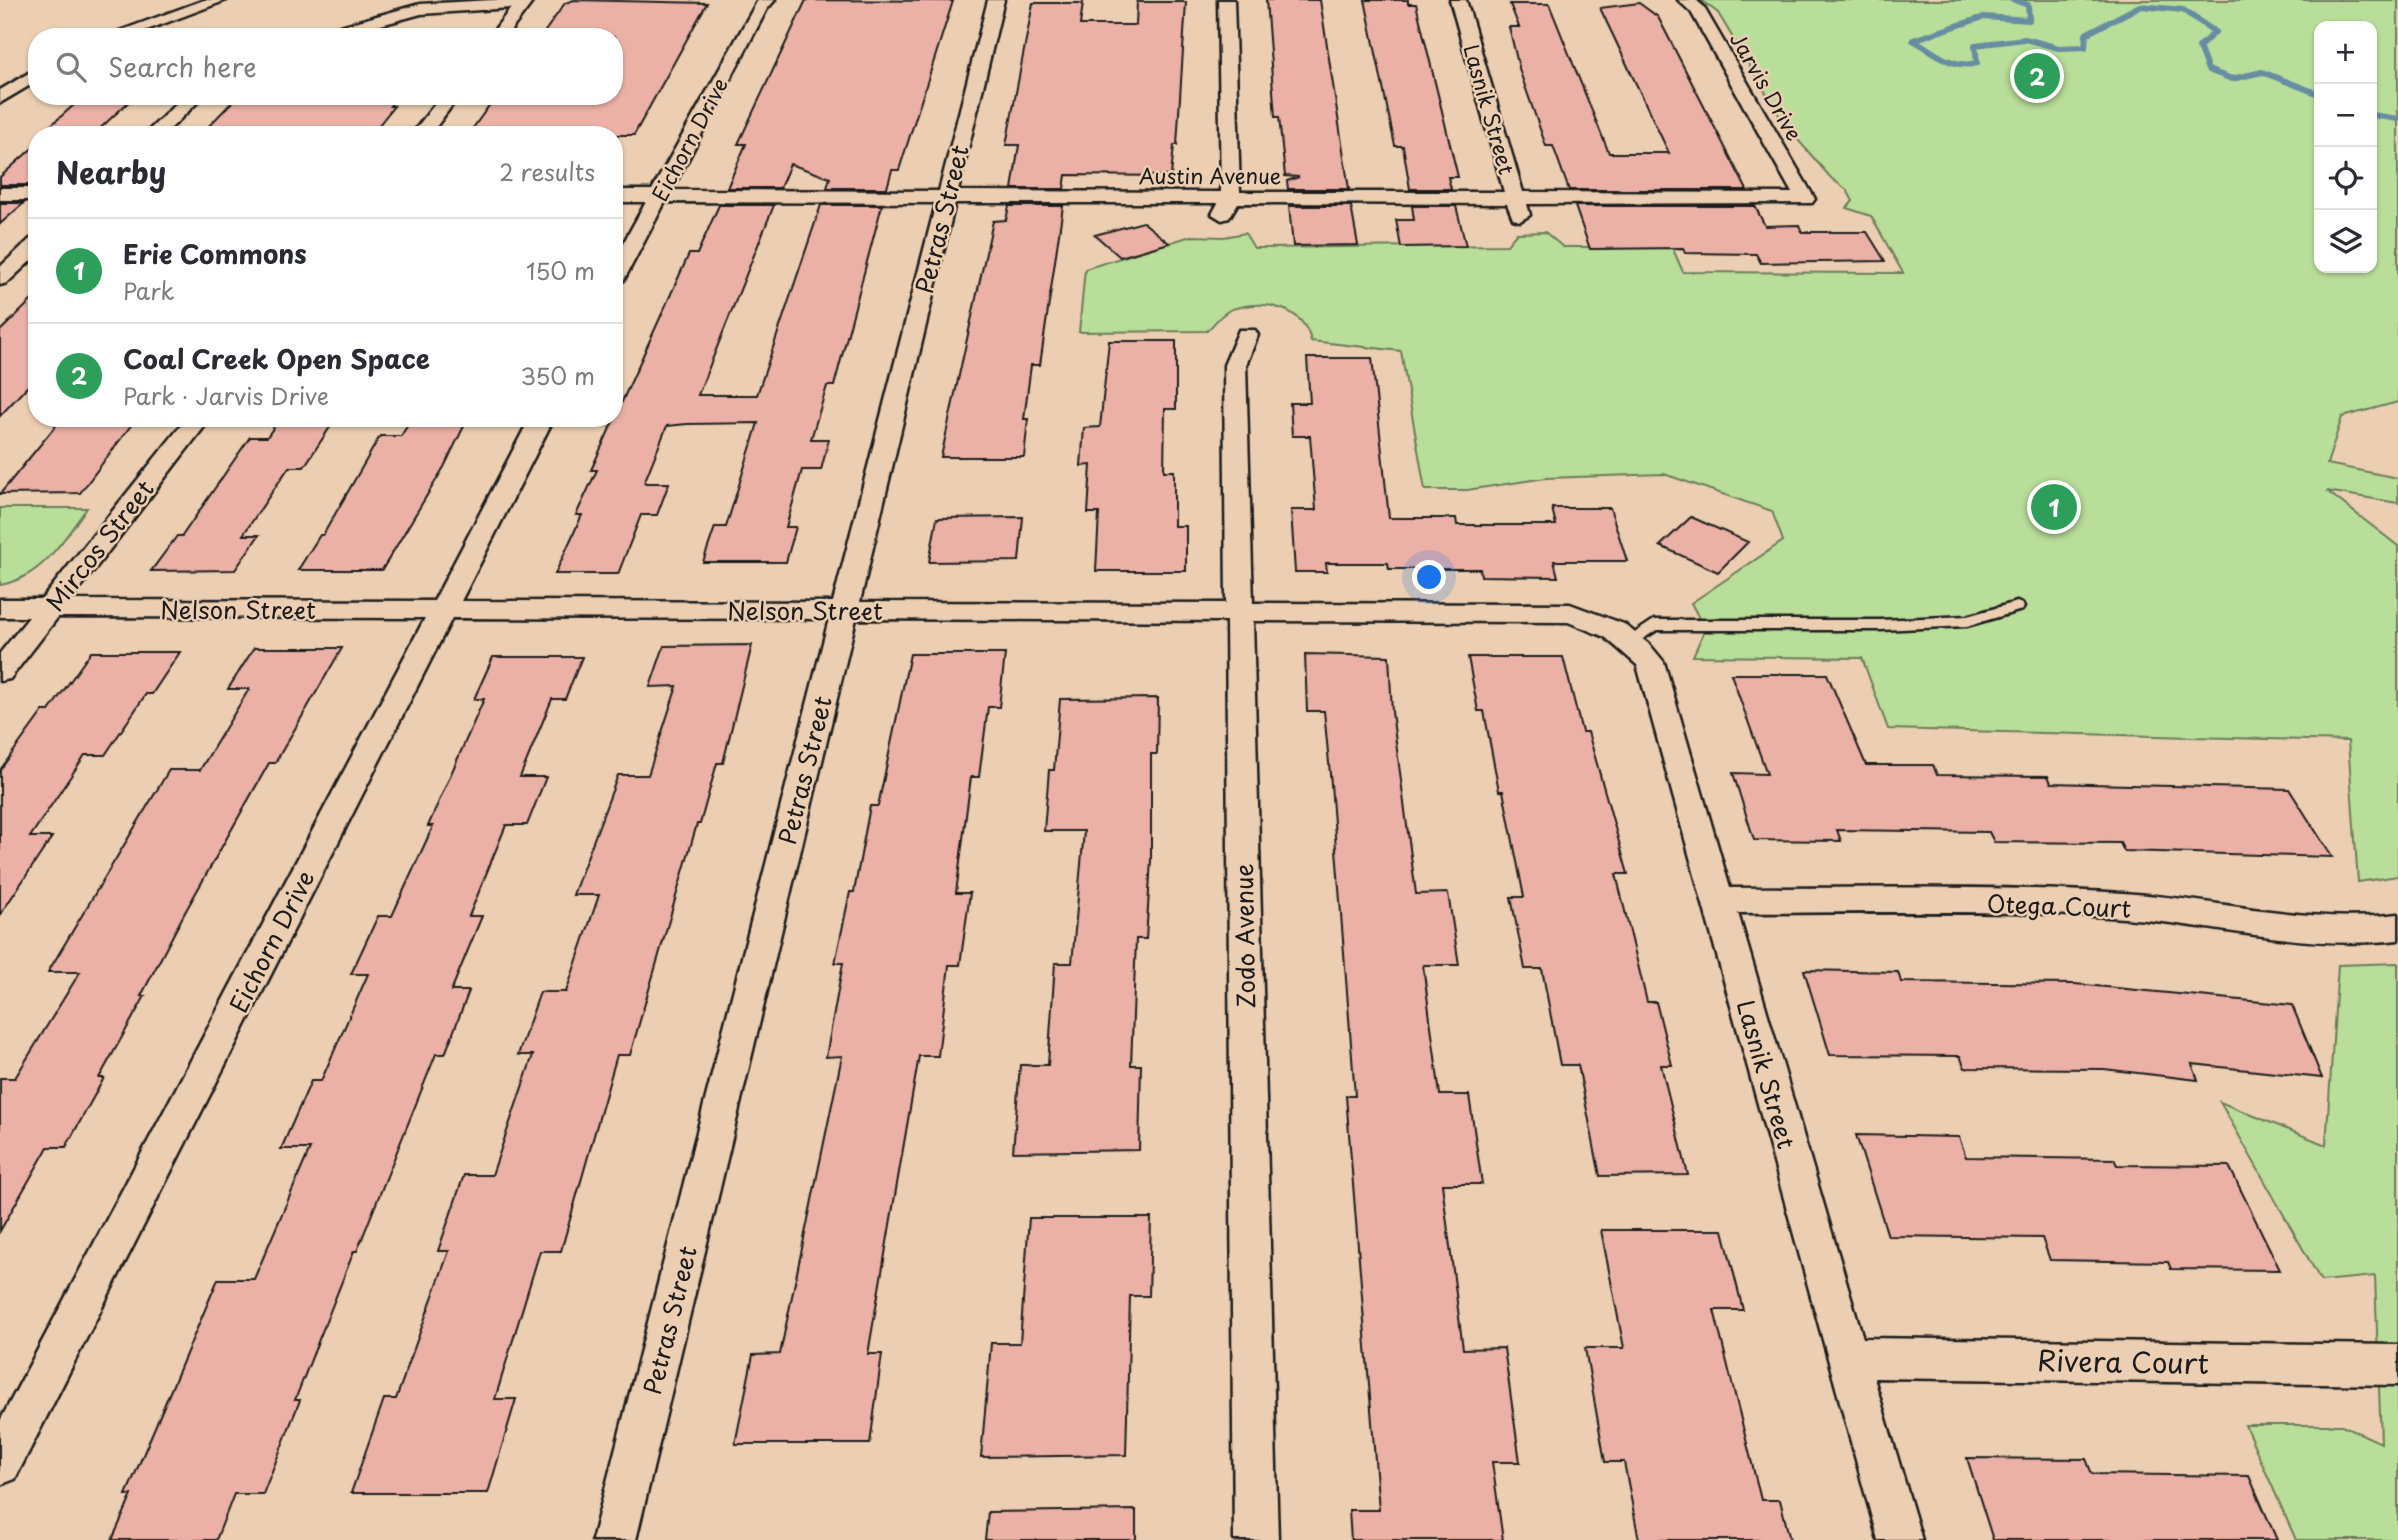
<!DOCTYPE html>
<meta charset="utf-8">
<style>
body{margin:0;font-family:"Playpen Sans",sans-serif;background:#f7f7f7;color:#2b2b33}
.controls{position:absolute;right:21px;top:21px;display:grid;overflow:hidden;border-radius:14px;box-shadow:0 2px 5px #0004}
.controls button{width:63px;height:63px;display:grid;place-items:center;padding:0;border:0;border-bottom:2px solid #e1e1e2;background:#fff;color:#2b2b33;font:35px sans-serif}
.you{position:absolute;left:1430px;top:578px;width:24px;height:24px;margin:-18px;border:5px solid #fff;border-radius:50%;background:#1a73e8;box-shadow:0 0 0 10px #1a73e833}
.badge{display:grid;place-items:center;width:46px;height:46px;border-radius:50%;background:#2563eb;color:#fff;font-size:23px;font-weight:700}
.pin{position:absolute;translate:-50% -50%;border:4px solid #fff;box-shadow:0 2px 7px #0006}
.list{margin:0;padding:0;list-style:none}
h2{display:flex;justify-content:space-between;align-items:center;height:91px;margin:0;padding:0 28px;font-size:30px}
h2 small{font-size:23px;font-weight:400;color:#7c7c81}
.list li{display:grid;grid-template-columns:46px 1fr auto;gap:21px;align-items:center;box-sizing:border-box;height:105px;padding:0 28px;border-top:2px solid #e1e1e2}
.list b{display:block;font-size:26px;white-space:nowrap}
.list p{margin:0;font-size:23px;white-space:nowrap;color:#7c7c81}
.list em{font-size:23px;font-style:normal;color:#7c7c81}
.icon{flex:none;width:38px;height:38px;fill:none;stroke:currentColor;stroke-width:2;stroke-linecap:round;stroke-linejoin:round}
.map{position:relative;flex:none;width:2398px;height:1540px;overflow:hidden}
.search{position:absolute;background:#fff;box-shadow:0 2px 5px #0004;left:28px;top:28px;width:595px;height:77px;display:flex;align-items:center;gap:18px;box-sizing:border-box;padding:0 24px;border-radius:28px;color:#7c7c81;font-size:26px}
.panel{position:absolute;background:#fff;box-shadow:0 2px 5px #0004;left:28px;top:126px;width:595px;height:301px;border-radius:28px}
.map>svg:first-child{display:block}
.green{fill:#b9de99;stroke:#6a7d5a;stroke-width:2;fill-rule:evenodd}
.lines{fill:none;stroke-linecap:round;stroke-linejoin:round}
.stream{stroke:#668da1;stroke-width:6}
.building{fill:#ebb1a7;stroke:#1c1c1c;stroke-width:2}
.service-casing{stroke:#1c1c1c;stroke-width:5}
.minor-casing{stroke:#1c1c1c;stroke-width:5}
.service{fill:#eccfb2;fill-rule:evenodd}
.minor{fill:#eccfb2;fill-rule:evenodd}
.labels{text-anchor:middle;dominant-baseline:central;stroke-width:5;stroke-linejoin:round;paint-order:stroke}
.far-street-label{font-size:21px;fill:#1c1c1c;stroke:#eccfb2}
.street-label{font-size:24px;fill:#1c1c1c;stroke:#eccfb2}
.near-street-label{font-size:28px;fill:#1c1c1c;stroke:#eccfb2}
</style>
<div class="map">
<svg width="2398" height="1540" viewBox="0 0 2398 1540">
<rect width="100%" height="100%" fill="#eccfb2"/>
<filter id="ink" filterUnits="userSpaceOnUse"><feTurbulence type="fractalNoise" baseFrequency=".0143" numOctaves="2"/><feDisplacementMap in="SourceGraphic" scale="14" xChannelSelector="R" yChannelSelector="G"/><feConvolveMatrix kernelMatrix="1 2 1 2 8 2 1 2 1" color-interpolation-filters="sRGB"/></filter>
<g filter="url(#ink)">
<path class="green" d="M 1701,0 L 2398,0 L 2398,402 L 2342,417 L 2327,464 L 2398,478 L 2398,503 L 2327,491 L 2398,546 L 2398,876 L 2358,882 L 2348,741 L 1888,729 L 1862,658 L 1693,656 L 1705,629 L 1691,603 L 1783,541 L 1772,511 L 1664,474 L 1546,478 L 1467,490 L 1425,490 L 1401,351 L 1311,341 C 1303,307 1267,300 1236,308 C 1224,310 1215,323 1207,331 L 1079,332 L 1085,269 L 1191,236 L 1224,237 L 1245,233 L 1254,248 L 1507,245 L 1517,233 L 1545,232 L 1563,247 L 1672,247 L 1683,272 L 1903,273 L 1871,216 L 1847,208 L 1853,201 L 1847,190 L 1831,178 L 1785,125 L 1718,13 ZM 2319,26 L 2372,26 L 2372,268 L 2319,268 Z
M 0,508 L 87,508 C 62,541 43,577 0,585 Z
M 2398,963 L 2398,1540 L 2296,1540 L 2245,1425 L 2342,1425 L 2381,1443 L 2375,1276 L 2321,1281 L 2220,1102 L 2326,1145 L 2338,965 Z"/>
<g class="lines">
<path class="stream" d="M 2014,0 L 2028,5 L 2029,20 L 1984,17 L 1913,40 C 1935,51 1951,70 1977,63 L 1975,45 L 2025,39 L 2059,48 L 2085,47 L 2086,34 L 2140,6 L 2183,10 L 2215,32 L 2199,47 L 2208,70 L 2232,79 L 2262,72 L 2319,94
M 2372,115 L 2398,119"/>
</g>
<path class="building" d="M 574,0 L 707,3 L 634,135 L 468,135 L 496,96 L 614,96 L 614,37 L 541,37 L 565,3 Z
M 806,0 L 953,1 L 899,170 L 892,170 L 887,188 L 827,188 L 830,178 L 790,164 L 780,188 L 727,188 L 746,144 L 738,144 Z
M 1266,0 L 1320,0 L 1349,189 L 1288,189 L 1287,181 L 1299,177 L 1285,176 L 1279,117 L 1275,117 Z
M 1365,0 L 1408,0 L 1408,4 L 1416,4 L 1458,177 L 1448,177 L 1451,189 L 1410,189 L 1403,146 L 1395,146 Z
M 1137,2 L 1186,2 L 1177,145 L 1174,145 L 1171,176 L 1066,175 L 1064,189 L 1012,189 L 1019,145 L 1006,145 L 1033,3 L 1083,3 L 1080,25 L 1136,25 Z
M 1639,3 L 1658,17 L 1747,190 L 1569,190 L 1553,146 L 1546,146 L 1520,72 L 1509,27 L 1519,27 L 1510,4 L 1549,4 L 1609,153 L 1669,153 L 1600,8 Z
M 84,96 L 135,96 L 93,135 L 47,135 L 57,127 L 49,127 Z
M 238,96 L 398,96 L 390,106 L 394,106 L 371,135 L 200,135 Z
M 37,144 L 37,185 L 0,185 L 0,177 Z
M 0,203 L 24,203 L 0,224 Z
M 719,205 L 774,205 L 698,395 L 757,395 L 821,205 L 882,205 L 834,386 L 827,386 L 811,439 L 829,439 L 821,470 L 802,470 L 786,527 L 796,527 L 786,562 L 703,562 L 715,527 L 726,527 L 758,423 L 687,424 L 667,426 L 644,483 L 669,483 L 657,515 L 641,515 L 618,574 L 555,574 L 582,515 L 576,515 L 597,470 L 591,470 L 689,254 L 697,254 Z
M 1009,206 L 1063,206 L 1040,365 L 1031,365 L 1024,419 L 1028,419 L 1024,457 L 941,457 L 993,221 L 1006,220 Z
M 1289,206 L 1351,206 L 1358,245 L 1293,246 Z
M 1412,206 L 1456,206 L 1466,246 L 1401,247 L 1396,220 L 1414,220 Z
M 1575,206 L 1755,206 L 1765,226 L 1799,225 L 1802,232 L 1867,232 L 1885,261 L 1761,263 L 1756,254 L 1685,253 L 1683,248 L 1590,249 Z
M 1143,222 L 1169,243 L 1120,257 L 1095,235 Z
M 37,295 L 37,376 L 0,416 L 0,331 Z
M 1109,341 L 1176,341 L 1176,409 L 1165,409 L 1164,471 L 1174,471 L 1174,526 L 1186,526 L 1186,571 L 1096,571 L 1099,513 L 1088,513 L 1091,465 L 1081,466 L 1084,428 L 1100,427 Z
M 1307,358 L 1372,358 L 1389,518 L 1456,518 L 1457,525 L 1556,525 L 1552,508 L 1610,508 L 1627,561 L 1554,561 L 1558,577 L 1481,576 L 1480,569 L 1389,569 L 1388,563 L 1326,563 L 1327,572 L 1295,572 L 1291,510 L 1316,510 L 1310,436 L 1292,436 L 1290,403 L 1310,403 Z
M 62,418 L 128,418 L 124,424 L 132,424 L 80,493 L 0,494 Z
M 280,418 L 336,418 L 304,467 L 289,467 L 243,535 L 259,535 L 235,570 L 151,571 L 177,536 L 182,536 L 250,437 L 267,437 Z
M 412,418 L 468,418 L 444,467 L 382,570 L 298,570 L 320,535 L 323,535 L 380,436 L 401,436 Z
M 1023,517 L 1019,561 L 929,562 L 937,518 Z
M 1691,517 L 1748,542 L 1718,572 L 1660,546 Z
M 752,645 L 723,763 L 717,763 L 700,824 L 697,824 L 630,1055 L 617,1055 L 561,1251 L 540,1251 L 495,1399 L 516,1399 L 488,1493 L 351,1493 L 384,1399 L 396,1399 L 449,1251 L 438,1251 L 464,1175 L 492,1175 L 533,1055 L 518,1055 L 540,992 L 566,992 L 599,895 L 573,895 L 618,775 L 648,775 L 677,686 L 650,687 L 664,646 Z
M 254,648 L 342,648 L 275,763 L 269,763 L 184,914 L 141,996 L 145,996 L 99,1078 L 104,1078 L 66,1147 L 48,1147 L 0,1231 L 0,1078 L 15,1078 L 80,972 L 48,972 L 169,770 L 200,770 L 249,689 L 228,689 Z
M 91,652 L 180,652 L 152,694 L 146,694 L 105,755 L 85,755 L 30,837 L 52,837 L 0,915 L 0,770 L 43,711 L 49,711 Z
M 910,654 L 1005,654 L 999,707 L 988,707 L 979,777 L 971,777 L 956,893 L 970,893 L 960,965 L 949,965 L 938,1056 L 919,1056 L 892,1213 L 868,1354 L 882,1354 L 870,1444 L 735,1444 L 753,1355 L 780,1354 L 842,1056 L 826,1057 L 843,963 L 835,963 L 850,892 L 854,892 L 870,806 L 878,806 Z
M 1305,654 L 1389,656 L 1392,712 L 1416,894 L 1448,893 L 1459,965 L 1423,965 L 1440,1095 L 1469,1095 L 1482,1184 L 1442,1184 L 1463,1349 L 1504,1348 L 1520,1462 L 1492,1462 L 1503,1540 L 1351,1540 L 1349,1510 L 1379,1510 L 1346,1096 L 1355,1096 L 1331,784 L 1324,711 L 1307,711 Z
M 493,657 L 582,657 L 565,699 L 552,699 L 520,777 L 546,777 L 527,825 L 506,825 L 469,916 L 482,916 L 451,991 L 469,991 L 445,1054 L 436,1054 L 357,1251 L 354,1251 L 295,1400 L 300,1400 L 263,1494 L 234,1494 L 216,1540 L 112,1540 L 132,1495 L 126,1495 L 218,1279 L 254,1279 L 310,1149 L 281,1149 L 311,1081 L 321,1081 L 368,974 L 351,974 L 378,916 L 392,916 L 433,826 L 428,826 L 484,699 L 474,699 Z
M 1468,657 L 1563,657 L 1582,732 L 1588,732 L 1628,874 L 1616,874 L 1647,1002 L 1656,1002 L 1672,1065 L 1661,1065 L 1688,1175 L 1600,1176 L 1578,1065 L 1560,1065 L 1542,969 L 1525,969 L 1511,897 L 1524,897 L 1503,791 L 1499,791 L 1484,711 L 1478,711 Z
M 1731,674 L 1827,674 L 1866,765 L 1933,765 L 1937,775 L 2048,776 L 2051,783 L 2289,789 L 2332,857 L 2124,851 L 2120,843 L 1994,842 L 1989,832 L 1837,830 L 1841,841 L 1754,840 L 1733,773 L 1767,774 Z
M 1158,698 L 1157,754 L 1151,754 L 1151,860 L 1146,939 L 1136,939 L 1131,1065 L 1141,1065 L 1139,1150 L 1013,1152 L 1020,1065 L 1048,1065 L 1055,963 L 1072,963 L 1084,831 L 1044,831 L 1049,770 L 1054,770 L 1060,699 Z
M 1804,970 L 1898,972 L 1901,982 L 2075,984 L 2292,1005 L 2322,1078 L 2192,1064 L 2198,1080 L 2104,1069 L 1965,1068 L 1960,1056 L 1830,1055 Z
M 1856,1135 L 1959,1137 L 1966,1157 L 2114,1159 L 2117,1165 L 2229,1166 L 2280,1270 L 2171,1269 L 2168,1262 L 2050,1260 L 2042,1238 L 1888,1236 Z
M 1029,1218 L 1151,1218 L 1149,1296 L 1130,1296 L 1126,1455 L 981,1457 L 991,1343 L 1020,1343 Z
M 1601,1230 L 1723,1230 L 1743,1310 L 1714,1310 L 1761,1500 L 1780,1500 L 1790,1540 L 1639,1540 L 1624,1462 L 1605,1462 L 1585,1348 L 1624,1348 Z
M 1967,1458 L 2086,1459 L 2092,1474 L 2249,1476 L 2277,1540 L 1993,1540 Z
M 1136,1510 L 1136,1540 L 985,1540 L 988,1512 Z"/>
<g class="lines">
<g class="service-casing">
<path id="service" d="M 2017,602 L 2022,604 L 2024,607 L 2022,610 L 1967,626 L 1880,630 L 1657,630 L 1636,643 L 1626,643 L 1624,640 L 1654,620 L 1880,620 L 1967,616 Z"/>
</g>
<g class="minor-casing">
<path id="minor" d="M 204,0 L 227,0 L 128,37 L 103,37 Z
M 493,0 L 534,0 L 506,37 L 489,37 L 511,8 L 421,14 L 337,37 L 310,37 L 312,34 L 420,4 Z
M 758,0 L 775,0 L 767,9 L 672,190 L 939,191 L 988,0 L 1004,0 L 958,191 L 1221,192 L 1218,0 L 1234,0 L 1240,192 L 1504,192 L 1450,0 L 1466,0 L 1523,192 L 1792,193 L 1691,12 L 1678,0 L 1696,0 L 1703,6 L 1815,199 L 1812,203 L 1527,204 L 1530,215 L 1520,221 L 1513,219 L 1507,204 L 1238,203 L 1229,218 L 1222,220 L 1212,214 L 1218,203 L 955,203 L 860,602 L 1226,603 L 1224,365 L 1239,330 L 1255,330 L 1258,335 L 1246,365 L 1253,603 L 1570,604 L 1624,624 L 1650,645 L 1664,662 L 1730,888 C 1861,888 1993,885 2123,893 C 2217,899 2304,925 2398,914 L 2398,940 C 2305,951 2216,925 2124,918 C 1996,909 1866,913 1738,913 L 1863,1338 L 2398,1345 L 2398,1385 L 1874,1378 L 1922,1540 L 1878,1540 L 1637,665 L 1605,637 L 1568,622 L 1253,621 L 1278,1540 L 1234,1540 L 1226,621 L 856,619 L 636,1540 L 592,1540 L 829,619 L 452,618 L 15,1479 L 0,1485 L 0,1421 L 425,618 L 58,617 L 10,679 L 0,681 L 0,653 L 29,617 L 0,617 L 0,599 L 42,599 L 187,418 L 211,418 L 71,600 L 434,601 L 530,418 L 554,418 L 461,601 L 833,602 L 936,203 L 665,202 L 624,280 L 614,286 L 614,260 L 646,202 L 614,202 L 614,190 L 652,190 Z
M 37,68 L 37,81 L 0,103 L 0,90 Z
M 184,96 L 204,96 L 164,135 L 144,135 Z
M 441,96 L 459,96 L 430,135 L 411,135 Z
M 0,188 L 37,188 L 37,200 L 0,200 Z
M 37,237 L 37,255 L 7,283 L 0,285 L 0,267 L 30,239 Z"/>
</g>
<use href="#service" class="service"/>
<use href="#minor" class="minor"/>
</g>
</g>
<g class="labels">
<g class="far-street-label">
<text transform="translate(1767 86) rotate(60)">Jarvis Drive</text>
<text transform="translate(1490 109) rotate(74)">Lasnik Street</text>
<text transform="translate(689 139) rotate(-62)">Eichorn Drive</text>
<text x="1210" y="175">Austin Avenue</text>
</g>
<g class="street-label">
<text transform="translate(941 219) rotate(-76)">Petras Street</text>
<text transform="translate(99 545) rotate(-52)">Mircos Street</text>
<text x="238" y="609">Nelson Street</text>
<text x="805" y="610">Nelson Street</text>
<text transform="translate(804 770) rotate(-76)">Petras Street</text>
<text transform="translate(2059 905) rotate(2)">Otega Court</text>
<text transform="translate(1244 936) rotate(-91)">Zodo Avenue</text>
<text transform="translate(271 941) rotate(-63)">Eichorn Drive</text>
<text transform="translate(1767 1074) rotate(74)">Lasnik Street</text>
<text transform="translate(669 1320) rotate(-76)">Petras Street</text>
</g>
<g class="near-street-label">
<text transform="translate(2123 1361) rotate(1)">Rivera Court</text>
</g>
</g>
</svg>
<div class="controls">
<button>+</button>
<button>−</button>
<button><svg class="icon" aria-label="locate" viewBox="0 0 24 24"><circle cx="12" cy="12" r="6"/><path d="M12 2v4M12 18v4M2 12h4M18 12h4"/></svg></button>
<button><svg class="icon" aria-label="layers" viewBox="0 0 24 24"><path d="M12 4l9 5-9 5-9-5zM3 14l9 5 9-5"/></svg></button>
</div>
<div class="you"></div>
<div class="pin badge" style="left:2054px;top:507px;background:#2e9e5b">1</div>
<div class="pin badge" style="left:2037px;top:76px;background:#2e9e5b">2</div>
<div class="search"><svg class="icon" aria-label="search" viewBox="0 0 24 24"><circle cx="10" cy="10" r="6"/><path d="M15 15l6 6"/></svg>Search here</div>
<section class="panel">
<h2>Nearby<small>2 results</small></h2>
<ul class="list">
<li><span class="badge" style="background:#2e9e5b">1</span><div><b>Erie Commons</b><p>Park</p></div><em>150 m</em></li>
<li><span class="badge" style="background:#2e9e5b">2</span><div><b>Coal Creek Open Space</b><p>Park · Jarvis Drive</p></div><em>350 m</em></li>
</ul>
</section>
</div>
